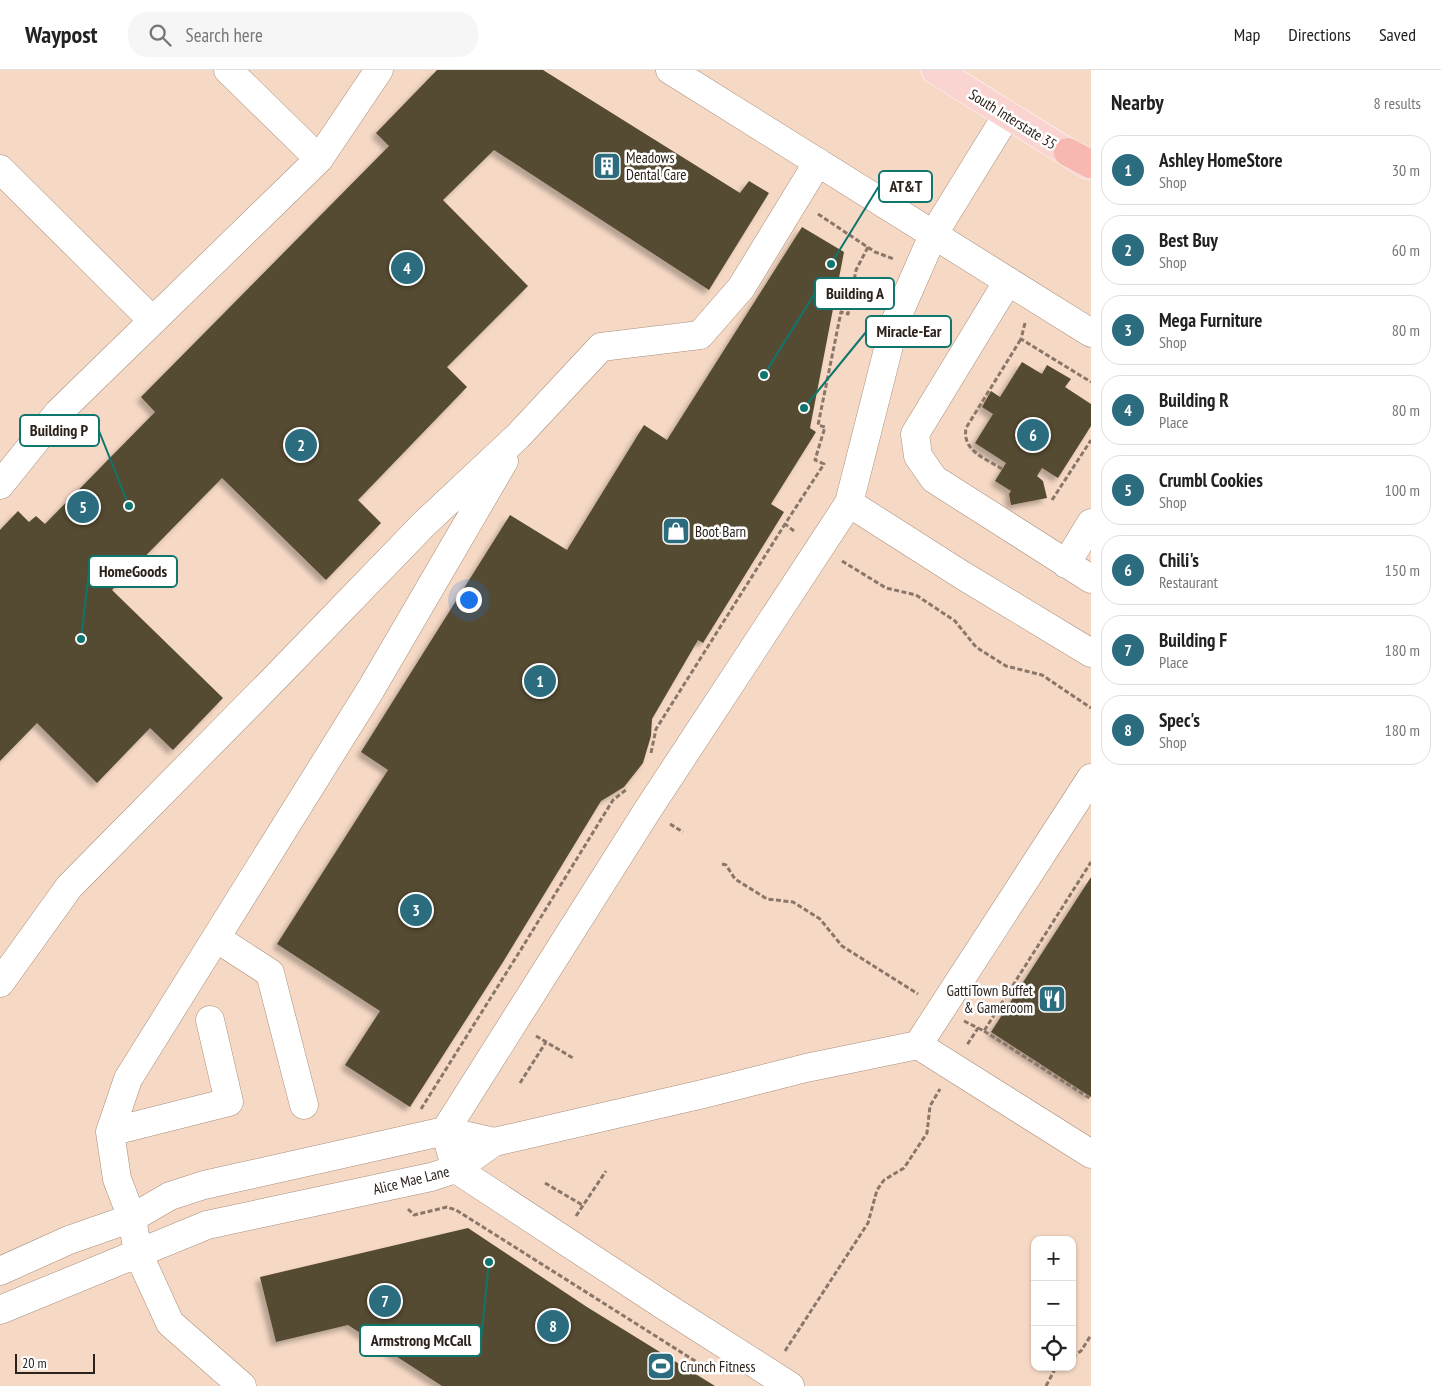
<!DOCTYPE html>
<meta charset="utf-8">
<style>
body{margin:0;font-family:"PT Sans Narrow",sans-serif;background:#f6f6f6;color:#222}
.controls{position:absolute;right:15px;bottom:15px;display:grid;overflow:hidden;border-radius:10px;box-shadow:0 1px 4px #0004}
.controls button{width:45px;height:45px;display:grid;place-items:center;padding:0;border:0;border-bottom:1px solid #e0e0e0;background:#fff;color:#222;font:25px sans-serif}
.scale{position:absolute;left:15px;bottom:12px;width:80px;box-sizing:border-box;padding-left:5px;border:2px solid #2d221b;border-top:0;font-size:14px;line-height:18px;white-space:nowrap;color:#2d221b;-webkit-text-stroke:4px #fff;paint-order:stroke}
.you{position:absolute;left:468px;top:529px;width:18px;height:18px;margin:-12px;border:4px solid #fff;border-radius:50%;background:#1a73e8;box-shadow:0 0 0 8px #1a73e833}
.badge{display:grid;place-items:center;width:32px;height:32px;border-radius:50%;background:#2b6c7f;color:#fff;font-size:16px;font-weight:700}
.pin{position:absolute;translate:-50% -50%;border:2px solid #fff;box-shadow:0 1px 5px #0006}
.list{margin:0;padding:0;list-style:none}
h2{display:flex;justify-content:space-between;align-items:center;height:65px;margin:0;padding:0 20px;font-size:21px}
h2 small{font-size:16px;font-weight:400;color:#767676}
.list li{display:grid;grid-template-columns:32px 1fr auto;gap:15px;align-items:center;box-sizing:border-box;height:70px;margin:0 10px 10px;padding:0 10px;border:1px solid #e0e0e0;border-radius:20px}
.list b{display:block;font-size:19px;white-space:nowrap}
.list p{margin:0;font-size:16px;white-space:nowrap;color:#767676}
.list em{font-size:16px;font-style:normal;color:#767676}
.icon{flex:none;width:28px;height:28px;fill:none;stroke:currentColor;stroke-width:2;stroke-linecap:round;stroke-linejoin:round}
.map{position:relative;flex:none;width:1091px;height:1316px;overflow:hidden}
header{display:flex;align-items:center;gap:30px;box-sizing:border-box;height:70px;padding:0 25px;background:#fff;border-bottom:1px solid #e0e0e0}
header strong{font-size:24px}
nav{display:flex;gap:28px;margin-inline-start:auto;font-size:18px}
.search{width:350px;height:45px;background:#f6f6f6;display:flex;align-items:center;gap:12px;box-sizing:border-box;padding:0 18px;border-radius:20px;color:#767676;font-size:19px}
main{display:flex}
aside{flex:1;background:#fff}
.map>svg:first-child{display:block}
.building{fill:#554b31;filter:url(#shadow)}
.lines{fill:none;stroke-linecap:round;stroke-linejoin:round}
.minor-casing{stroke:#a88e7b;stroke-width:29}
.major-casing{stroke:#fff;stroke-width:29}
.highway-casing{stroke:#fff;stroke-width:29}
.path{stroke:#8a776a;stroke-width:3;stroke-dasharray:5 2.5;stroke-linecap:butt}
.minor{stroke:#fff;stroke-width:28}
.major{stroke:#fad4d1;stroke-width:28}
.highway{stroke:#f7b8b2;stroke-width:28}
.labels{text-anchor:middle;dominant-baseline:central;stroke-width:5;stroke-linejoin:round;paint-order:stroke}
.street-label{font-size:15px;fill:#2d221b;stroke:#fff}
.poi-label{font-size:15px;fill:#2d221b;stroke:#fff;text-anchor:start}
.leader{fill:none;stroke:#0f766e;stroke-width:2}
.callout-dot{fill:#0f766e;stroke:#fff;stroke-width:2}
.callout{fill:#fff;stroke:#0f766e;stroke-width:2}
.callout-label{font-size:16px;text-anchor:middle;font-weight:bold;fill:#2d221b}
</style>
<header>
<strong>Waypost</strong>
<div class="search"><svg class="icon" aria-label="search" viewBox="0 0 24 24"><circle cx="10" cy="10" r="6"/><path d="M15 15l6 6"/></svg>Search here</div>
<nav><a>Map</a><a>Directions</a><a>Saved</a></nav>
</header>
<main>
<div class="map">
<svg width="1091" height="1316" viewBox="0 0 1091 1316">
<defs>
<filter id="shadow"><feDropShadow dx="-4.5" dy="4.5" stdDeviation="2.5" flood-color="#0004"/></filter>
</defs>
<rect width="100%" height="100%" fill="#f6d9c5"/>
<path class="building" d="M 437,0 L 543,0 L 740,123 L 749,111 L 769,123 L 709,220 L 494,80 L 443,130 L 528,216 L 447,297 L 467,317 L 358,430 L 381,453 L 326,510 L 222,408 L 112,520 L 223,628 L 173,680 L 150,658 L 97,713 L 37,653 L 0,691 L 0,460 L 18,441 L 29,452 L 36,446 L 45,454 L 155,342 L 141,327 L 389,76 L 376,63 Z
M 802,157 L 844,182 L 810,358 L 816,362 L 771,434 L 784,442 L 703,573 L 698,570 L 652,649 L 651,666 L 643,693 L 624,717 L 601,731 L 503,892 L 410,1037 L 345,995 L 380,941 L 277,874 L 388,700 L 361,682 L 510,445 L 567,480 L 644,355 L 667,370 Z
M 1022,292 L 1042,304 L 1047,295 L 1071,309 L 1065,317 L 1091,334 L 1091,356 L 1058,408 L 1042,398 L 1037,406 L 1043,411 L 1047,428 L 1011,435 L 1009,424 L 1011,421 L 995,411 L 1006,393 L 975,373 L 993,344 L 982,337 L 991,321 L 1000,327 Z
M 1091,807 L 1091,1027 L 991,962 Z
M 468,1158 L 587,1237 L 715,1316 L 442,1316 L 348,1255 L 276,1272 L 260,1207 Z"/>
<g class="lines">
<g class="minor-casing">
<path id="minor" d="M 228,0 L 319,89
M 670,0 L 1091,263
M 1007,45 L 933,165 L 895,252 L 849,433 L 962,505 L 1091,583
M 0,99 L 153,251
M 1008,211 L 915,364 L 918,386 L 934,409 L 1091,509
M 0,415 L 58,343 L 319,89 L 379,0
M 1066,494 L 1091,453
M 216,868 L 270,903 L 304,1035
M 0,913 L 69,817 L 276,607 L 424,454 L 518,366 L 601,277 L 700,265 L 741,218 L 818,92
M 918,975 L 1091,1084
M 110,1062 L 229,1032 L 210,950
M 0,1201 L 69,1170 L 132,1148 L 170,1126 L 204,1115 L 445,1061 L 494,1072
M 0,1240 L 207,1155 L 431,1107 L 456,1099 L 494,1072 L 703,1024 L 806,998 L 918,975 L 1091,708
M 242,1316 L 170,1253 L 138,1183 L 132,1148 L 117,1109 L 110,1062 L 128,1009 L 371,619 L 504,391
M 790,1316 L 663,1235 L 456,1099 L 445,1061 L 647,741 L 849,433"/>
</g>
<g class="major-casing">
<path id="major" d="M 935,0 L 1088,95"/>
</g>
<g class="highway-casing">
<path id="highway" d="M 1068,82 L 1091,94"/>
</g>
<path class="path" d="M 818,144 L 875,182 L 894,189
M 1025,253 L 1021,269 L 1091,312
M 1002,399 C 985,388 962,381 966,358 L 1021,269
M 1052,430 L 1091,370
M 794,461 L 785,454 L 824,394 L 815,390 L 825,357 L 818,355 L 841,242 L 848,244 L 856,200 L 868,177
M 842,491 L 886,518 L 916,525 L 955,551 L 976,577 L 1006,596 L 1042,605 L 1091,638
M 651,683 L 656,659 L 785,454
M 670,754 L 683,762
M 722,794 L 726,795 L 735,809 L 767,829 L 793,832 L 820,849 L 842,876 L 918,924
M 964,951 L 978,958 L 967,975
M 978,958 L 984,961 L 1091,792
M 984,961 L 1091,1029
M 536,966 L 573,988
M 520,1013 L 546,972
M 421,1039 L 520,881 L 613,730 L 627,719
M 545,1113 L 584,1136
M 408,1139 L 414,1145 L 447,1137 L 456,1140 L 711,1301
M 576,1146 L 606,1101
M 785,1281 L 868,1153 L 877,1120 L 884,1110 L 904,1098 L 927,1063 L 930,1036 L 940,1019
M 1072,1287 L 1081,1281 L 1091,1265
M 1046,1316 L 1055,1299 L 1058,1297"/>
<use href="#minor" class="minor"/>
<use href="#major" class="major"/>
<use href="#highway" class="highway"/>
</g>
<defs>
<g id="building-square" transform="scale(1.4375)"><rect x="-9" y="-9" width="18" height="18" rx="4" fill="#2b6c7f" stroke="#fff"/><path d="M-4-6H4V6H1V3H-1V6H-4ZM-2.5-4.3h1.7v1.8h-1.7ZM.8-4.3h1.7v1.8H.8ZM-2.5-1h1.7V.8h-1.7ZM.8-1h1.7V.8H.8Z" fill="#fff"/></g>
<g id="shop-square" transform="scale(1.4375)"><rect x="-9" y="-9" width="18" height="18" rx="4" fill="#2b6c7f" stroke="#fff"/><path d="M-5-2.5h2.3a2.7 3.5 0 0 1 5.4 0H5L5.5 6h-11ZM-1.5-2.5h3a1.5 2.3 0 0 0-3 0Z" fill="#fff"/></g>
<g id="restaurant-square" transform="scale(1.4375)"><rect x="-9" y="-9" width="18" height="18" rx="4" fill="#2b6c7f" stroke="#fff"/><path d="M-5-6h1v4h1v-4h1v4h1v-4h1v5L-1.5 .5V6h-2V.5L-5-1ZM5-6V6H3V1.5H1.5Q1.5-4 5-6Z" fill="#fff"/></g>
<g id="stadium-square" transform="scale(1.4375)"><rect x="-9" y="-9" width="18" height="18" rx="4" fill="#2b6c7f" stroke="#fff"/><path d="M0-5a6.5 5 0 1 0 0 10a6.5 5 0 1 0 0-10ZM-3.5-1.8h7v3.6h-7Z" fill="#fff"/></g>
</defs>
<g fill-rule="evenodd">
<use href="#building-square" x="607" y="96"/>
<use href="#shop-square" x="676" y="461"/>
<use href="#restaurant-square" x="1052" y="929"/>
<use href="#stadium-square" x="661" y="1296"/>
</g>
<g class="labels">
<g class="street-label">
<text transform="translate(1013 49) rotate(32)">South Interstate 35</text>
<text transform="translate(411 1110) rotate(-14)">Alice Mae Lane</text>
</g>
<g class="poi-label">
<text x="626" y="87">Meadows<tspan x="626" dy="17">Dental Care</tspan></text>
<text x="695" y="461">Boot Barn</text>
<text x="1033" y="920" text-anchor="end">GattiTown Buffet<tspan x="1033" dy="17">&amp; Gameroom</tspan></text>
<text x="680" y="1296">Crunch Fitness</text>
</g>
</g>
<path class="leader" d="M831 194L879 116M764 305L815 223M804 338L866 262M129 436L99 361M81 569L89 502M489 1192L481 1270"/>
<g class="callout-dot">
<circle cx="831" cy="194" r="5"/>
<circle cx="764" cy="305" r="5"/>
<circle cx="804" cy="338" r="5"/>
<circle cx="129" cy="436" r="5"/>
<circle cx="81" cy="569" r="5"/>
<circle cx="489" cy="1192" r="5"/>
</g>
<g class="callout">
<rect x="879" y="101" width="53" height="31" rx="5"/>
<rect x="815" y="208" width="79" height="31" rx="5"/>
<rect x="866" y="246" width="85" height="31" rx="5"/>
<rect x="20" y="345" width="79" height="31" rx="5"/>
<rect x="89" y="486" width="88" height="31" rx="5"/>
<rect x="360" y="1255" width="121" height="31" rx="5"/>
</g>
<g class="callout-label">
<text x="906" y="122">AT&amp;T</text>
<text x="855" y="229">Building A</text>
<text x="909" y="267">Miracle-Ear</text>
<text x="59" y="366">Building P</text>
<text x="133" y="507">HomeGoods</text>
<text x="421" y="1276">Armstrong McCall</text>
</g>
</svg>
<div class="controls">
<button>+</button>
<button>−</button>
<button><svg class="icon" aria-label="locate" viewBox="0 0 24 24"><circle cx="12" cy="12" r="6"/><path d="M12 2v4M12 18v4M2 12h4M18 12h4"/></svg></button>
</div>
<div class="scale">20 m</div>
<div class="you"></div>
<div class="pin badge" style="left:540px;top:611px">1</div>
<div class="pin badge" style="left:301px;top:375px">2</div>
<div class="pin badge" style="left:416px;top:840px">3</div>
<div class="pin badge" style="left:407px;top:198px">4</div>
<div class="pin badge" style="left:83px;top:437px">5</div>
<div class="pin badge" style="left:1033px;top:365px">6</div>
<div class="pin badge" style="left:385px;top:1231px">7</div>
<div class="pin badge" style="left:553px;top:1256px">8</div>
</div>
<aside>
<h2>Nearby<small>8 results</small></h2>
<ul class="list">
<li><span class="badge">1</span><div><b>Ashley HomeStore</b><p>Shop</p></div><em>30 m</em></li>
<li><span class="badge">2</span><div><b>Best Buy</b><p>Shop</p></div><em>60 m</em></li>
<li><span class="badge">3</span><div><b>Mega Furniture</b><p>Shop</p></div><em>80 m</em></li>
<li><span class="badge">4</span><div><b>Building R</b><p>Place</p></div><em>80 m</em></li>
<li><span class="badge">5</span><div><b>Crumbl Cookies</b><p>Shop</p></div><em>100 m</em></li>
<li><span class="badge">6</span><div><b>Chili's</b><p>Restaurant</p></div><em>150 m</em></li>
<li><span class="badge">7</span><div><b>Building F</b><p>Place</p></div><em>180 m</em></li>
<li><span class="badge">8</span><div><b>Spec's</b><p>Shop</p></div><em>180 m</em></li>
</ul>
</aside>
</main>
